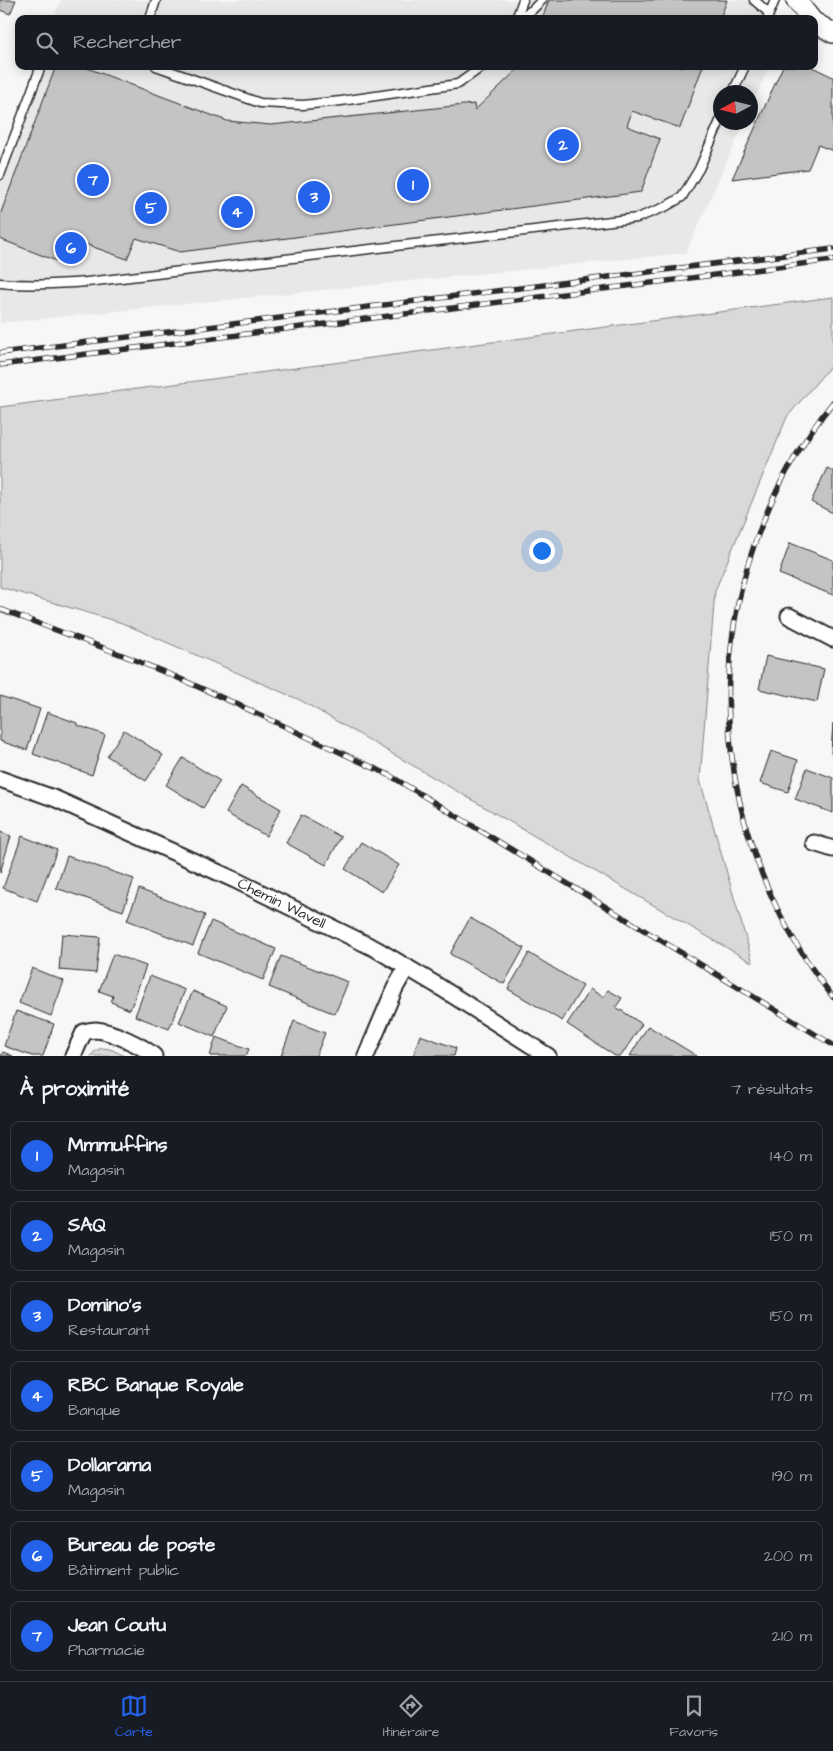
<!DOCTYPE html>
<html lang="fr">
<meta charset="utf-8">
<style>
body{margin:0;font-family:"Architects Daughter",sans-serif;background:#242831;color:#f1f3f6}
.compass{position:absolute;left:713px;top:85px;width:45px;height:45px;border-radius:50%;background:#171b24;box-shadow:0 2px 12px #0003;rotate:263deg}
.you{position:absolute;left:541px;top:550px;width:18px;height:18px;margin:-12px;border:4px solid #fff;border-radius:50%;background:#1a73e8;box-shadow:0 0 0 8px #1a73e833}
.badge{display:grid;place-items:center;width:32px;height:32px;border-radius:50%;background:#2563eb;color:#fff;font-size:16px;font-weight:700}
.pin{position:absolute;translate:-50% -50%;border:2px solid #fff;box-shadow:0 1px 5px #0006}
.list{margin:0;padding:0;list-style:none}
h2{display:flex;justify-content:space-between;align-items:center;height:65px;margin:0;padding:0 20px;font-size:21px}
h2 small{font-size:16px;font-weight:400;color:#9ea1a6}
.list li{display:grid;grid-template-columns:32px 1fr auto;gap:15px;align-items:center;box-sizing:border-box;height:70px;margin:0 10px 10px;padding:0 10px;border:1px solid #363941;border-radius:10px}
.list b{display:block;font-size:19px;white-space:nowrap}
.list p{margin:0;font-size:16px;white-space:nowrap;color:#9ea1a6}
.list em{font-size:16px;font-style:normal;color:#9ea1a6}
.icon{flex:none;width:28px;height:28px;fill:none;stroke:currentColor;stroke-width:2;stroke-linecap:round;stroke-linejoin:round}
.map{position:relative;flex:none;width:833px;height:1056px;overflow:hidden}
.search{position:absolute;background:#171b24;box-shadow:0 2px 12px #0003;left:15px;right:15px;top:15px;height:55px;display:flex;align-items:center;gap:12px;box-sizing:border-box;padding:0 18px;border-radius:10px;color:#9ea1a6;font-size:19px}
.sheet{height:625px;background:#171b24}
nav{display:flex;justify-content:space-around;align-items:center;box-sizing:border-box;height:70px;border-top:1px solid #363941;background:#171b24;font-size:14px;color:#9ea1a6}
nav a{display:grid;justify-items:center;gap:2px}
nav .on{color:#2563eb}
.map>svg:first-child{display:block}
.built{fill:#e8e8e8}
.green{fill:#d9d9d9;stroke:#828282}
.building{fill:#c4c4c4;stroke:#2b2b2b}
.lines{fill:none;stroke-linecap:round;stroke-linejoin:round}
.service-casing{stroke:#2b2b2b;stroke-width:11}
.minor-casing{stroke:#2b2b2b;stroke-width:19}
.tertiary-casing{stroke:#2b2b2b;stroke-width:22}
.service{stroke:#fff;stroke-width:8}
.minor{stroke:#fff;stroke-width:15}
.tertiary{stroke:#fff;stroke-width:19}
.rail-casing{stroke:#2b2b2b;stroke-width:5.5}
.rail{stroke:#fff;stroke-width:4;stroke-dasharray:11;stroke-linecap:butt}
.labels{text-anchor:middle;dominant-baseline:central;stroke-width:4;stroke-linejoin:round;paint-order:stroke}
.street-label{font-size:15px;fill:#2b2b2b;stroke:#fff}
</style>
<div class="map">
<svg width="833" height="1056" viewBox="0 0 833 1056">
<rect width="100%" height="100%" fill="#f7f7f7"/>
<filter id="ink" filterUnits="userSpaceOnUse"><feTurbulence type="fractalNoise" baseFrequency=".02" numOctaves="2"/><feDisplacementMap in="SourceGraphic" scale="10" xChannelSelector="R" yChannelSelector="G"/><feConvolveMatrix kernelMatrix="1 2 1 2 8 2 1 2 1" color-interpolation-filters="sRGB"/></filter>
<g filter="url(#ink)">
<path class="built" d="M 61,0 L 749,0 L 769,19 L 53,19 Z
M 35,66 L 769,66 L 751,108 L 750,92 L 720,92 L 720,122 L 744,123 L 686,253 L 0,323 L 0,157 Z"/>
<path class="green" d="M 833,297 L 833,363 L 787,417 L 715,591 L 700,780 L 753,963 L 300,700 L 122,623 L 0,587 L 0,407 Z
M 102,1048 L 110,1049 L 125,1056 L 91,1056 L 95,1051 Z"/>
<path class="building" d="M 0,0 L 16,0 L 10,14 L 0,10 Z
M 549,0 L 727,0 L 720,19 L 542,19 Z
M 56,66 L 82,66 L 227,121 L 271,125 L 474,104 L 475,110 L 521,66 L 703,66 L 680,128 L 632,111 L 627,126 L 660,139 L 641,192 L 180,252 L 136,238 L 127,259 L 68,238 L 59,262 L 0,239 L 0,215 Z
M 783,66 L 810,66 L 833,77 L 833,151 L 818,145 L 808,169 L 732,179 Z
M 827,468 L 833,471 L 833,513 L 811,502 Z
M 790,543 L 833,560 L 833,595 L 779,574 Z
M 766,656 L 824,669 L 817,702 L 759,689 Z
M 0,696 L 40,709 L 27,750 L 0,741 Z
M 47,712 L 77,723 L 77,725 L 105,735 L 92,775 L 33,754 Z
M 833,723 L 833,754 L 831,753 Z
M 124,730 L 163,755 L 146,781 L 107,756 Z
M 771,751 L 798,760 L 788,792 L 760,783 Z
M 183,758 L 220,781 L 203,808 L 166,785 Z
M 807,768 L 833,778 L 833,813 L 795,799 Z
M 241,786 L 281,809 L 266,836 L 226,813 Z
M 301,815 L 341,837 L 326,865 L 286,843 Z
M 0,832 L 11,836 L 0,873 Z
M 22,836 L 57,850 L 37,901 L 3,888 Z
M 361,842 L 399,865 L 382,892 L 345,869 Z
M 67,856 L 134,879 L 123,911 L 56,888 Z
M 139,889 L 205,915 L 193,946 L 127,920 Z
M 470,918 L 524,948 L 504,984 L 450,954 Z
M 211,921 L 276,949 L 263,980 L 198,953 Z
M 62,934 L 100,937 L 96,973 L 59,970 Z
M 529,953 L 583,986 L 562,1021 L 508,989 Z
M 113,954 L 146,966 L 130,1010 L 111,1002 L 113,996 L 99,991 Z
M 281,956 L 348,982 L 335,1014 L 269,987 Z
M 32,968 L 64,981 L 51,1016 L 19,1003 Z
M 150,976 L 185,990 L 169,1029 L 135,1016 Z
M 590,989 L 603,997 L 608,990 L 622,998 L 616,1007 L 642,1024 L 621,1056 L 615,1056 L 567,1024 Z
M 193,991 L 227,1006 L 214,1037 L 179,1022 Z
M 16,1011 L 54,1024 L 43,1056 L 32,1056 L 4,1046 Z
M 294,1021 L 325,1033 L 316,1056 L 281,1056 Z
M 648,1026 L 697,1056 L 630,1056 Z
M 420,1035 L 456,1048 L 454,1056 L 413,1056 Z
M 216,1037 L 249,1049 L 246,1056 L 210,1056 Z
M 3,1052 L 13,1056 L 1,1056 Z"/>
<g class="lines">
<g class="service-casing">
<path id="service" d="M 754,0 L 769,13
M 150,19 L 156,0
M 516,19 L 523,0
M 517,19 L 532,10 L 542,0
M 767,19 L 775,0
M 156,66 L 260,103 L 303,105 L 341,101 L 458,84 L 483,66
M 733,92 L 745,66
M 0,175 L 41,66
M 0,283 C 29,286 58,284 87,282 L 637,218 L 665,207 L 682,197 L 699,169 L 720,121"/>
</g>
<g class="minor-casing">
<g id="minor">
<path d="M 789,616 L 833,639"/>
<path id="s1" d="M 0,779 L 56,799 L 235,880 L 376,949 L 435,984 L 548,1056"/>
<path d="M 814,843 L 833,849"/>
<path d="M 73,1056 L 84,1032 C 88,1031 92,1030 96,1030 C 111,1031 143,1046 154,1056"/>
<path d="M 366,1056 L 395,988 L 407,967"/>
</g>
</g>
<g class="tertiary-casing">
<path id="tertiary" d="M 796,0 L 811,19
M 814,22 L 833,33"/>
</g>
<use href="#service" class="service"/>
<use href="#minor" class="minor"/>
<use href="#tertiary" class="tertiary"/>
<g class="rail-casing">
<path id="rail" d="M 0,353 L 833,249
M 0,365 L 833,260
M 833,402 C 693,578 694,821 833,997
M 0,609 L 125,656 L 176,677 L 243,707 L 389,775 L 833,1045"/>
</g>
<use href="#rail" class="rail"/>
</g>
</g>
<g class="labels">
<g class="street-label">
<text stroke="none"><textPath href="#s1" startOffset="308">Chemin Wavell</textPath></text>
</g>
</g>
</svg>
<svg class="compass" viewBox="-18 -18 36 36"><path d="M0-13l5 13h-10z" fill="#e53935"/><path d="M0 13l5-13h-10z" fill="#9ea1a6"/></svg>
<div class="you"></div>
<div class="pin badge" style="left:413px;top:185px">1</div>
<div class="pin badge" style="left:563px;top:145px">2</div>
<div class="pin badge" style="left:314px;top:197px">3</div>
<div class="pin badge" style="left:237px;top:212px">4</div>
<div class="pin badge" style="left:151px;top:208px">5</div>
<div class="pin badge" style="left:71px;top:248px">6</div>
<div class="pin badge" style="left:93px;top:180px">7</div>
<div class="search"><svg class="icon" aria-label="search" viewBox="0 0 24 24"><circle cx="10" cy="10" r="6"/><path d="M15 15l6 6"/></svg>Rechercher</div>
</div>
<section class="sheet">
<h2>À proximité<small>7 résultats</small></h2>
<ul class="list">
<li><span class="badge">1</span><div><b>Mmmuffins</b><p>Magasin</p></div><em>140 m</em></li>
<li><span class="badge">2</span><div><b>SAQ</b><p>Magasin</p></div><em>150 m</em></li>
<li><span class="badge">3</span><div><b>Domino's</b><p>Restaurant</p></div><em>150 m</em></li>
<li><span class="badge">4</span><div><b>RBC Banque Royale</b><p>Banque</p></div><em>170 m</em></li>
<li><span class="badge">5</span><div><b>Dollarama</b><p>Magasin</p></div><em>190 m</em></li>
<li><span class="badge">6</span><div><b>Bureau de poste</b><p>Bâtiment public</p></div><em>200 m</em></li>
<li><span class="badge">7</span><div><b>Jean Coutu</b><p>Pharmacie</p></div><em>210 m</em></li>
</ul>
</section>
<nav>
<a class="on"><svg class="icon" aria-label="map" viewBox="0 0 24 24"><path d="M3 6l6-2 6 2 6-2v14l-6 2-6-2-6 2zM9 4v14M15 6v14"/></svg>Carte</a>
<a><svg class="icon" aria-label="directions" viewBox="0 0 24 24"><path d="M12 3l9 9-9 9-9-9zM9 14v-3h6M13 9l2 2-2 2"/></svg>Itinéraire</a>
<a><svg class="icon" aria-label="saved" viewBox="0 0 24 24"><path d="M7 4h10v16l-5-4-5 4z"/></svg>Favoris</a>
</nav>
